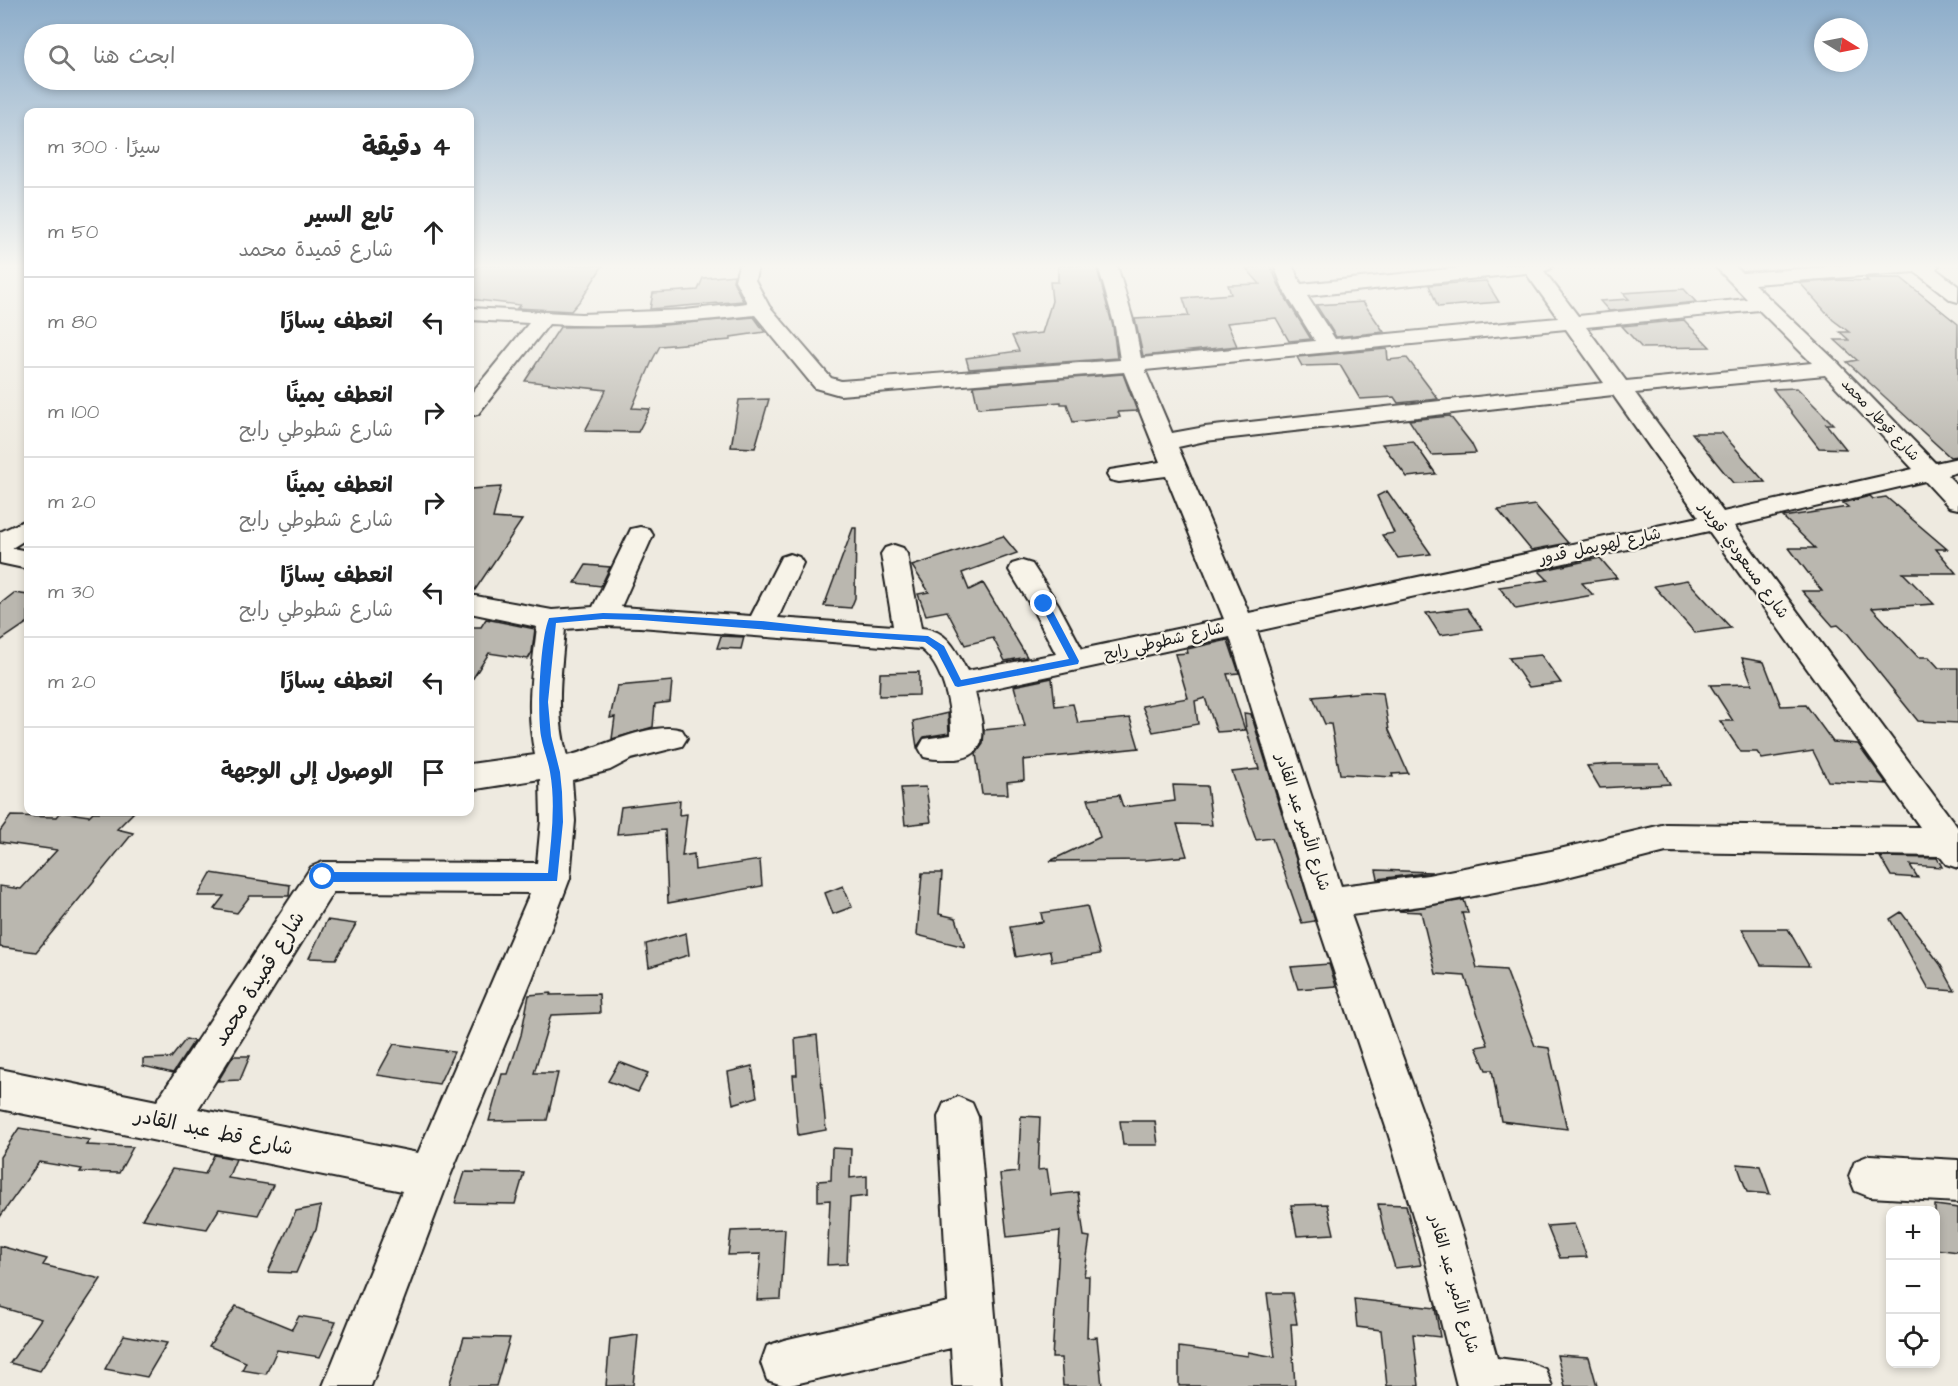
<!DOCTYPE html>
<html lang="ar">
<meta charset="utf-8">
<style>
body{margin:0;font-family:"Architects Daughter","Playpen Sans Arabic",sans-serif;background:#f2f2f2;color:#222;direction:rtl}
.controls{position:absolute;right:18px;bottom:18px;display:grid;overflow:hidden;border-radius:12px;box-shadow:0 3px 9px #0003}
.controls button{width:54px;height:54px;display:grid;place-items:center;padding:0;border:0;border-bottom:2px solid #e0e0e0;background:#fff;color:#222;font:30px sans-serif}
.compass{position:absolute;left:1814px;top:18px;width:54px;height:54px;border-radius:50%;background:#fff;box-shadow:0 3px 9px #0003;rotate:100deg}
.stop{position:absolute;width:18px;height:18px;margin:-14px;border:4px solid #1a73e8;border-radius:50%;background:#fff}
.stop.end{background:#1a73e8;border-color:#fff;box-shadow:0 2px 6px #0008}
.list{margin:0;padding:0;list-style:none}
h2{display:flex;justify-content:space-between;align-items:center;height:78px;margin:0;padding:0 24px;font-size:26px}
h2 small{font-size:20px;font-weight:400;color:#767676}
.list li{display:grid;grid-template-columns:39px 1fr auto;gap:18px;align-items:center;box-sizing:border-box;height:90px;padding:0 24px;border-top:2px solid #e0e0e0}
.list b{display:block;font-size:22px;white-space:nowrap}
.list p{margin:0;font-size:20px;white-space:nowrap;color:#767676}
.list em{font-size:20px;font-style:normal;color:#767676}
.icon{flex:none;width:33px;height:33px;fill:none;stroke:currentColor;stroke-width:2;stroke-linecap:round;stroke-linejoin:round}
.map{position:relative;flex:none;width:1958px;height:1386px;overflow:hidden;direction:ltr}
.search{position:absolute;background:#fff;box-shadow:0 3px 9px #0003;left:24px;top:24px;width:450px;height:66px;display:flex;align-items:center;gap:15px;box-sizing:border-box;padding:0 21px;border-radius:33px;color:#767676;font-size:22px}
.panel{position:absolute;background:#fff;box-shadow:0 3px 9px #0003;left:24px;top:108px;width:450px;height:708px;border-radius:12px;direction:rtl}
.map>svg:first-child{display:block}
.building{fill:#bab7af;stroke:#1c1c1c;stroke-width:1.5}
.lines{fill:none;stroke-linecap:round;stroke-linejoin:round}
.street-casing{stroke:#1c1c1c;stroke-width:4}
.street{fill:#f7f3e8;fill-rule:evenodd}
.route{fill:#1a73e8}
.labels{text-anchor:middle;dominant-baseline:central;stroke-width:4.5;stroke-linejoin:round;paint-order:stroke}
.far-street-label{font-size:14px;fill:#1c1c1c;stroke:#f7f3e8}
.street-label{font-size:16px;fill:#1c1c1c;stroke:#f7f3e8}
.near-street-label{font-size:20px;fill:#1c1c1c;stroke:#f7f3e8}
</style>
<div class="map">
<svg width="1958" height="1386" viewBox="0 0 1958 1386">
<rect width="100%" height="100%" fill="#eeeae0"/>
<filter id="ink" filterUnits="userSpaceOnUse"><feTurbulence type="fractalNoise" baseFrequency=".0167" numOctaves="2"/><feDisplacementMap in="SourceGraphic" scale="12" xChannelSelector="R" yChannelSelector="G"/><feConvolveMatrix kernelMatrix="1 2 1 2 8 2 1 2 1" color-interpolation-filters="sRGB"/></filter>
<g filter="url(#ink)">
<path class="building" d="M 479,265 L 603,265 L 583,297 L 571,311 L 517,308 L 520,305 L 470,299 L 470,276 Z
M 1058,265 L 1096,265 L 1113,327 L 1117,358 L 969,369 L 966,358 L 1019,351 L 1012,336 L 1042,333 L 1052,301 L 1050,282 L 1058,282 Z
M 1270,265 L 1282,292 L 1311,339 L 1289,341 L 1276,318 L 1227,323 L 1237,346 L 1143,356 L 1135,319 L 1189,316 L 1183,298 L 1231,294 L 1228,285 L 1260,284 L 1246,268 Z
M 734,275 L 733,281 L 743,301 L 650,309 L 653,293 L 698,290 L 703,278 Z
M 1865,278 L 1901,278 L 1958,324 L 1958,456 L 1950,457 L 1847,362 L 1857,360 L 1835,340 L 1849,340 L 1840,332 L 1849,332 L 1833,320 L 1800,283 L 1840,280 L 1868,281 Z
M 1486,281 L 1499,302 L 1438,307 L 1429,285 Z
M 1684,289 L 1696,302 L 1609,311 L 1600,301 L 1629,299 L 1623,293 Z
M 1363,302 L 1384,332 L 1336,337 L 1316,305 Z
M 754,317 L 765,332 L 731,337 L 731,340 L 660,346 L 653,359 L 632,408 L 650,409 L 638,432 L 585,431 L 606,390 L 525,381 L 560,327 L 653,326 Z
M 1684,320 L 1710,347 L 1642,348 L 1622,326 Z
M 1387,349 L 1388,360 L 1407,358 L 1438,399 L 1398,403 L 1394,397 L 1360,399 L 1340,365 L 1302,366 L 1297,357 Z
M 1123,374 L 1137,411 L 1118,412 L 1120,417 L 1073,422 L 1067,404 L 1061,404 L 1061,402 L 978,408 L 973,386 Z
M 1797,388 L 1833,424 L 1826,424 L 1846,449 L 1819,448 L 1773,389 Z
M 769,399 L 755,448 L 731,447 L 739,400 Z
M 1450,416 L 1471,443 L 1476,453 L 1432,455 L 1409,420 Z
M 1692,433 L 1722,433 L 1765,482 L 1733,483 Z
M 1413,441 L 1436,474 L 1407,477 L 1382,444 Z
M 501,487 L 493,518 L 522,520 L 473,593 L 470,593 L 470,489 Z
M 1387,491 L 1431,554 L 1398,558 L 1382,535 L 1394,533 L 1377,496 Z
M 1870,496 L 1873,499 L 1886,497 L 1947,549 L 1936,549 L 1956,573 L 1903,573 L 1934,604 L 1872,608 L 1918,657 L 1929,657 L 1939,668 L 1958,668 L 1958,723 L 1918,721 L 1848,634 L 1838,625 L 1833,626 L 1802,591 L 1822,591 L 1789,548 L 1815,548 L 1783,517 L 1848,507 L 1843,503 Z
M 1535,505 L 1568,543 L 1531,550 L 1498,510 Z
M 853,528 L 856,528 L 855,598 L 851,608 L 824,606 Z
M 1003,536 L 1017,553 L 962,573 L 969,590 L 983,583 L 1027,657 L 1005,661 L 993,638 L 965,645 L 947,611 L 926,615 L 918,594 L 929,592 L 912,566 Z
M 1600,558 L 1617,578 L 1582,583 L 1593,595 L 1516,609 L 1499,587 L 1548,580 L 1539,571 Z
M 586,565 L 610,567 L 601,586 L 575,583 Z
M 1687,580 L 1731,628 L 1695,633 L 1654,586 Z
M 14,593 L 28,595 L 28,622 L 0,641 L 0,604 Z
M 1467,608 L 1482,629 L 1440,635 L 1426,613 Z
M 486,619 L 535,629 L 532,652 L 528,659 L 489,653 L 470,683 L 470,627 L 481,627 Z
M 721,636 L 744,637 L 741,649 L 717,648 Z
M 1228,640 L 1239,673 L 1227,674 L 1245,730 L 1217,732 L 1205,698 L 1195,701 L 1198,724 L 1153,732 L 1142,706 L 1188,698 L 1175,654 L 1188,653 L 1187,649 Z
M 1541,655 L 1561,683 L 1529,687 L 1509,658 Z
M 1742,658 L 1764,662 L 1781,706 L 1806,705 L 1833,742 L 1858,744 L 1887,784 L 1828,781 L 1813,751 L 1762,759 L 1757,752 L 1741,752 L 1720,721 L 1733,721 L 1710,685 L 1752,684 Z
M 919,672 L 919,695 L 879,696 L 880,673 Z
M 1052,678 L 1055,706 L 1073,704 L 1078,723 L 1130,718 L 1139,748 L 1023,760 L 1024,780 L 1007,782 L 1008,794 L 982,794 L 976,754 L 983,744 L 984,730 L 1025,726 L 1014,686 Z
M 672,681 L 670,702 L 655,704 L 653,727 L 612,739 L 615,717 L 610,718 L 617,686 Z
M 1365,692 L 1383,693 L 1389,730 L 1408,773 L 1392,774 L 1393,777 L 1340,774 L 1331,724 L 1325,724 L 1313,697 Z
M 948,713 L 949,733 L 924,737 L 917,747 L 913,721 Z
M 1244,713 L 1251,714 L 1315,921 L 1302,923 L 1272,838 L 1256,840 L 1232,772 L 1259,769 L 1246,728 Z
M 1613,764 L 1659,764 L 1670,784 L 1600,788 L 1587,766 Z
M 1173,785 L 1207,786 L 1212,825 L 1177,824 L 1187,856 L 1145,860 L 1050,861 L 1100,837 L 1088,799 L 1119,795 L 1123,807 L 1175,801 Z
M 926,787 L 931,822 L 905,825 L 901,788 Z
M 680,800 L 679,815 L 687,814 L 682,856 L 694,854 L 695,870 L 760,860 L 762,886 L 668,903 L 665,830 L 617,834 L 621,807 Z
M 61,812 L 89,816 L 93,812 L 134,812 L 117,829 L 133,833 L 36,952 L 0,947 L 0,886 L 21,889 L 57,850 L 0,842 L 0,831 L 11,816 L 57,817 Z
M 1880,857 L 1937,858 L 1942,867 L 1910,865 L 1918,878 L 1891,876 Z
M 1376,870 L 1432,872 L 1378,879 Z
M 211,873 L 290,885 L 289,896 L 250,896 L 237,913 L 214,909 L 224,896 L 198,896 Z
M 922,873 L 942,873 L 939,914 L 956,918 L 965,947 L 917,935 Z
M 843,886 L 852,907 L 833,914 L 825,893 Z
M 1464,900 L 1468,913 L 1462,913 L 1477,968 L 1506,970 L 1535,1046 L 1549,1048 L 1567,1129 L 1501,1121 L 1492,1070 L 1486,1070 L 1476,1047 L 1488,1045 L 1465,976 L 1436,974 L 1421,912 L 1398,911 Z
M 1087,906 L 1100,954 L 1052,962 L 1050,951 L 1016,957 L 1010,927 L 1043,922 L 1041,913 Z
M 1901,912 L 1940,964 L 1955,991 L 1929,989 L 1890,919 Z
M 327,920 L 356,924 L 336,959 L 309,958 Z
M 1742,929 L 1788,929 L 1809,966 L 1761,965 Z
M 686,933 L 689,955 L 649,967 L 646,944 Z
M 1329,964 L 1336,986 L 1298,989 L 1291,967 Z
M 551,993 L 550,995 L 599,994 L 600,1013 L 551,1015 L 534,1073 L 558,1073 L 547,1120 L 489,1121 L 502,1074 L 508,1074 L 521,1035 L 529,995 Z
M 817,1035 L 826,1130 L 798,1135 L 793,1075 L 797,1075 L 795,1038 Z
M 186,1039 L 194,1041 L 173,1073 L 143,1066 L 143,1059 L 171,1058 Z
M 394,1044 L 454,1052 L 439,1084 L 377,1075 Z
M 233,1056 L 250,1056 L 240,1080 L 218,1081 Z
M 619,1062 L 648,1073 L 638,1092 L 608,1081 Z
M 752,1066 L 757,1097 L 733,1104 L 728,1072 Z
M 1021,1116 L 1040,1117 L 1038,1170 L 1047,1169 L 1051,1195 L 1078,1192 L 1084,1236 L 1090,1237 L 1084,1276 L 1089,1276 L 1087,1338 L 1097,1337 L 1102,1386 L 1063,1386 L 1061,1358 L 1052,1358 L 1060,1231 L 1007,1237 L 1000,1174 L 1018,1172 Z
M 1120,1121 L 1155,1121 L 1158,1145 L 1123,1145 Z
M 19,1128 L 90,1140 L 86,1145 L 133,1147 L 119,1173 L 80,1172 L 82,1169 L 39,1162 L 0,1217 L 0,1157 Z
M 832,1148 L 851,1149 L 850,1178 L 867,1176 L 867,1196 L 850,1198 L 847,1264 L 827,1265 L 830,1200 L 818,1201 L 818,1181 L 831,1180 Z
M 214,1155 L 236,1159 L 228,1178 L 273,1185 L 258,1215 L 219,1209 L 207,1229 L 142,1219 L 172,1169 L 205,1174 Z
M 1737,1164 L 1760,1166 L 1770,1194 L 1747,1192 Z
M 465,1172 L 524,1173 L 515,1204 L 455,1203 Z
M 1327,1204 L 1334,1234 L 1297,1236 L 1291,1205 Z
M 1378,1204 L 1406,1205 L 1421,1265 L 1395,1268 L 1384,1232 Z
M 1935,1205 L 1958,1208 L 1958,1252 L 1935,1249 Z
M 321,1206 L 316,1230 L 314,1231 L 296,1273 L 268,1272 L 296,1211 Z
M 1574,1224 L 1587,1257 L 1560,1258 L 1547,1226 Z
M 785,1229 L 781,1299 L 757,1300 L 761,1254 L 728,1255 L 731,1231 Z
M 0,1246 L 47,1259 L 43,1265 L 101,1279 L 40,1371 L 10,1363 L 41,1319 L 0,1307 Z
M 1267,1293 L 1292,1293 L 1297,1324 L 1291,1324 L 1295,1386 L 1179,1386 L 1179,1347 L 1248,1356 L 1248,1352 L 1275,1357 Z
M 1354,1299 L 1435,1308 L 1440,1337 L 1413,1334 L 1419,1386 L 1387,1386 L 1381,1330 L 1357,1327 Z
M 236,1306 L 292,1329 L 299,1316 L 336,1322 L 320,1357 L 277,1350 L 266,1374 L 242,1370 L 246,1362 L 209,1346 Z
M 124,1335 L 167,1343 L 147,1377 L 105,1369 Z
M 638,1335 L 633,1385 L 606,1386 L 610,1339 Z
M 464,1337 L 510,1338 L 496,1386 L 449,1386 Z
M 1557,1355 L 1589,1357 L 1597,1386 L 1565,1386 Z"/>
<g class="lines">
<g class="street-casing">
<path id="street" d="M 739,265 L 758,265 L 755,280 L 769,306 L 831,378 L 841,381 L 1120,360 L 1115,327 L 1098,265 L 1117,265 L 1135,327 L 1141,358 L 1315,341 L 1284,291 L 1274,265 L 1292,265 L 1301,284 L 1490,265 L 1552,265 L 1550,269 L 1544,271 L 1578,316 L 1747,299 L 1714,265 L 1734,265 L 1742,273 L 1854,265 L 1939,265 L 1936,269 L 1958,286 L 1958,302 L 1951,300 L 1915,272 L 1754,284 L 1838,363 L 1935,463 L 1958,458 L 1958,472 L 1947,475 L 1958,486 L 1958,509 L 1949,507 L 1925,481 L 1734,526 L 1958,828 L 1958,868 L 1946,864 L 1940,856 L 1666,852 L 1551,881 L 1428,905 L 1351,915 L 1430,1133 L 1465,1242 L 1497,1358 L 1528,1362 L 1545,1369 L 1552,1386 L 1457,1386 L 1421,1242 L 1388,1133 L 1311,903 L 1230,637 L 975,692 C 980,717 996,755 956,759 C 944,759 935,760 924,757 L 919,748 L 924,739 L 951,735 C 952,707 943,666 921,649 L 640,627 L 603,626 L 565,629 C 561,674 555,712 567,756 C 598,749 652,720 682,730 L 687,738 L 682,746 L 631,759 L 610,770 L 572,780 L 575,821 L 570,878 L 532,979 L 450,1176 L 371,1386 L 323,1386 L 402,1191 L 0,1109 L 0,1069 L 157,1101 L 311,867 L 323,862 L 537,863 L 541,821 L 540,779 L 470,790 L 470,764 L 535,755 C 525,711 532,671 537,627 L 470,613 L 470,595 L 552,610 L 593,607 L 631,529 L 640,527 L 649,529 L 653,535 L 621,607 L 751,616 L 781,557 L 790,554 L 799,557 L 803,563 L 778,618 L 893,626 L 881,554 L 885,548 L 894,545 L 903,548 L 907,554 L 921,628 C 948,630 956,650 967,671 L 1056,654 L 1031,606 L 1009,570 L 1012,564 L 1022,561 L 1032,564 L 1058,604 L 1082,649 L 1224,619 L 1166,476 L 1119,482 L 1110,480 L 1107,475 L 1110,470 L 1160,462 L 1124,372 L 840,395 L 815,388 L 755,315 C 687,322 618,328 549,324 L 478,414 L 470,416 L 470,395 L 529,323 L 470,320 L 470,308 L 581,314 L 685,310 L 747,303 L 735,280 ZM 1526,273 L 1558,318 L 1335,339 L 1307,296 ZM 1759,310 L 1812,363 L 1626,381 L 1586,327 ZM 1566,329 L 1604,383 L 1205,427 L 1172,433 L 1145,370 ZM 1825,375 L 1913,469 L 1723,512 L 1635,393 ZM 1613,395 L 1699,517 L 1249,613 L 1178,447 L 1205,441 ZM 1709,531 L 1920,827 L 1666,824 L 1551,851 L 1428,875 L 1341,886 L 1257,631 ZM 333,892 L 530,893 L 418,1153 L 198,1109 Z
M 28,519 L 28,538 L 12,548 L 28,551 L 28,569 L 0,563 L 0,532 Z
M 958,1097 L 972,1103 L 978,1117 L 1001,1386 L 953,1386 L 951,1348 L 786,1386 L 767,1380 L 761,1363 L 767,1346 L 784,1340 L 948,1302 L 938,1117 L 944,1103 Z
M 1870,1155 L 1958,1160 L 1958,1202 L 1870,1197 L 1855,1191 L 1849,1176 L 1855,1161 Z"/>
</g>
<use href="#street" class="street"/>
</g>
</g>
<linearGradient id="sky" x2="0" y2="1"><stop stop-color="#8dadca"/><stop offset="0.58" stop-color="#f7f6f1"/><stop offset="1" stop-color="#f7f6f1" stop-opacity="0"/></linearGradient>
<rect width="1958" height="459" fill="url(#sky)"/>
<path class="route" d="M 1044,601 L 1049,604 L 1079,661 L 1078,664 L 958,687 L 955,686 L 937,651 L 925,642 L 640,620 L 603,619 L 556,623 L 548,702 L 551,736 L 560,772 L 562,792 L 563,822 L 557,881 L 323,882 L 318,877 L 323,872 L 548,873 C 551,840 556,805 550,772 C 548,760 543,748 541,736 C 537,712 540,640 549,618 L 603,613 L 640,614 L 761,621 L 861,632 L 928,636 L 944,646 L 961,680 L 1069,659 L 1040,604 Z"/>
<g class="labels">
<g class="far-street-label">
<text transform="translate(1880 420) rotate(47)">شارع قوطار محمد</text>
</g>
<g class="street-label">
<text transform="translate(1600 546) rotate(-12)">شارع لهويمل قدور</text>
<text transform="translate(1744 560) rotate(54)">شارع مسعودي قويدر</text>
<text transform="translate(1164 641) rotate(-13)">شارع شطوطي رابح</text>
<text transform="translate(1303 822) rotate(72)">شارع الأمير عبد القادر</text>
<text transform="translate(1454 1284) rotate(74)">شارع الأمير عبد القادر</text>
</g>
<g class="near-street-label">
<text transform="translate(259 979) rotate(-58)">شارع قميدة محمد</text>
<text transform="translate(214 1132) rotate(12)">شارع قط عبد القادر</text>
</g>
</g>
</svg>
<div class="controls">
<button>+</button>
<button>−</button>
<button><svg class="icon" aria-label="locate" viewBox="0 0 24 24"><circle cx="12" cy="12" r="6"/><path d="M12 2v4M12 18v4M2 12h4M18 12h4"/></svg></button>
</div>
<svg class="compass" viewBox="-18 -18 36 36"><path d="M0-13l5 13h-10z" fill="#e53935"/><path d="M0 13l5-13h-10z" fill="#767676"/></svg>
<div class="stop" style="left:323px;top:877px"></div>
<div class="stop end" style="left:1044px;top:604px"></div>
<div class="search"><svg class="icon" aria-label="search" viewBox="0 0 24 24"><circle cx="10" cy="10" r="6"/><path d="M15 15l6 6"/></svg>ابحث هنا</div>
<section class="panel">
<h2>4 دقيقة<small>سيرًا · 300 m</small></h2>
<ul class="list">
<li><svg class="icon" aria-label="ahead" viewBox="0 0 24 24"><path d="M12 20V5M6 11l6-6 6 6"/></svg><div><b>تابع السير</b><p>شارع قميدة محمد</p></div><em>50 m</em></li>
<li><svg class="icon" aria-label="left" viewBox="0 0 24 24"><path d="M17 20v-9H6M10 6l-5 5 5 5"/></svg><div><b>انعطف يسارًا</b></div><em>80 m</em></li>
<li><svg class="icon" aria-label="right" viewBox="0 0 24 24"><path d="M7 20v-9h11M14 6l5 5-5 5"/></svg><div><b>انعطف يمينًا</b><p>شارع شطوطي رابح</p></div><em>100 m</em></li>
<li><svg class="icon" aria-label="right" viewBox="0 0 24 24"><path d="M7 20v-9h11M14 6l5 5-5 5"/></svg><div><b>انعطف يمينًا</b><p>شارع شطوطي رابح</p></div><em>20 m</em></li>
<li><svg class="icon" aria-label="left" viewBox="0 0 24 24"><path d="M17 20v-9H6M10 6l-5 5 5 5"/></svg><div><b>انعطف يسارًا</b><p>شارع شطوطي رابح</p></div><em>30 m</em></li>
<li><svg class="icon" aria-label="left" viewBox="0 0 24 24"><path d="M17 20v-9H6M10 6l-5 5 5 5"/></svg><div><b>انعطف يسارًا</b></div><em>20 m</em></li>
<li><svg class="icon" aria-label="arrive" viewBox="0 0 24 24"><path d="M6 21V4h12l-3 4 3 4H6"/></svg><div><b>الوصول إلى الوجهة</b></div></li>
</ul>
</section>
</div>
